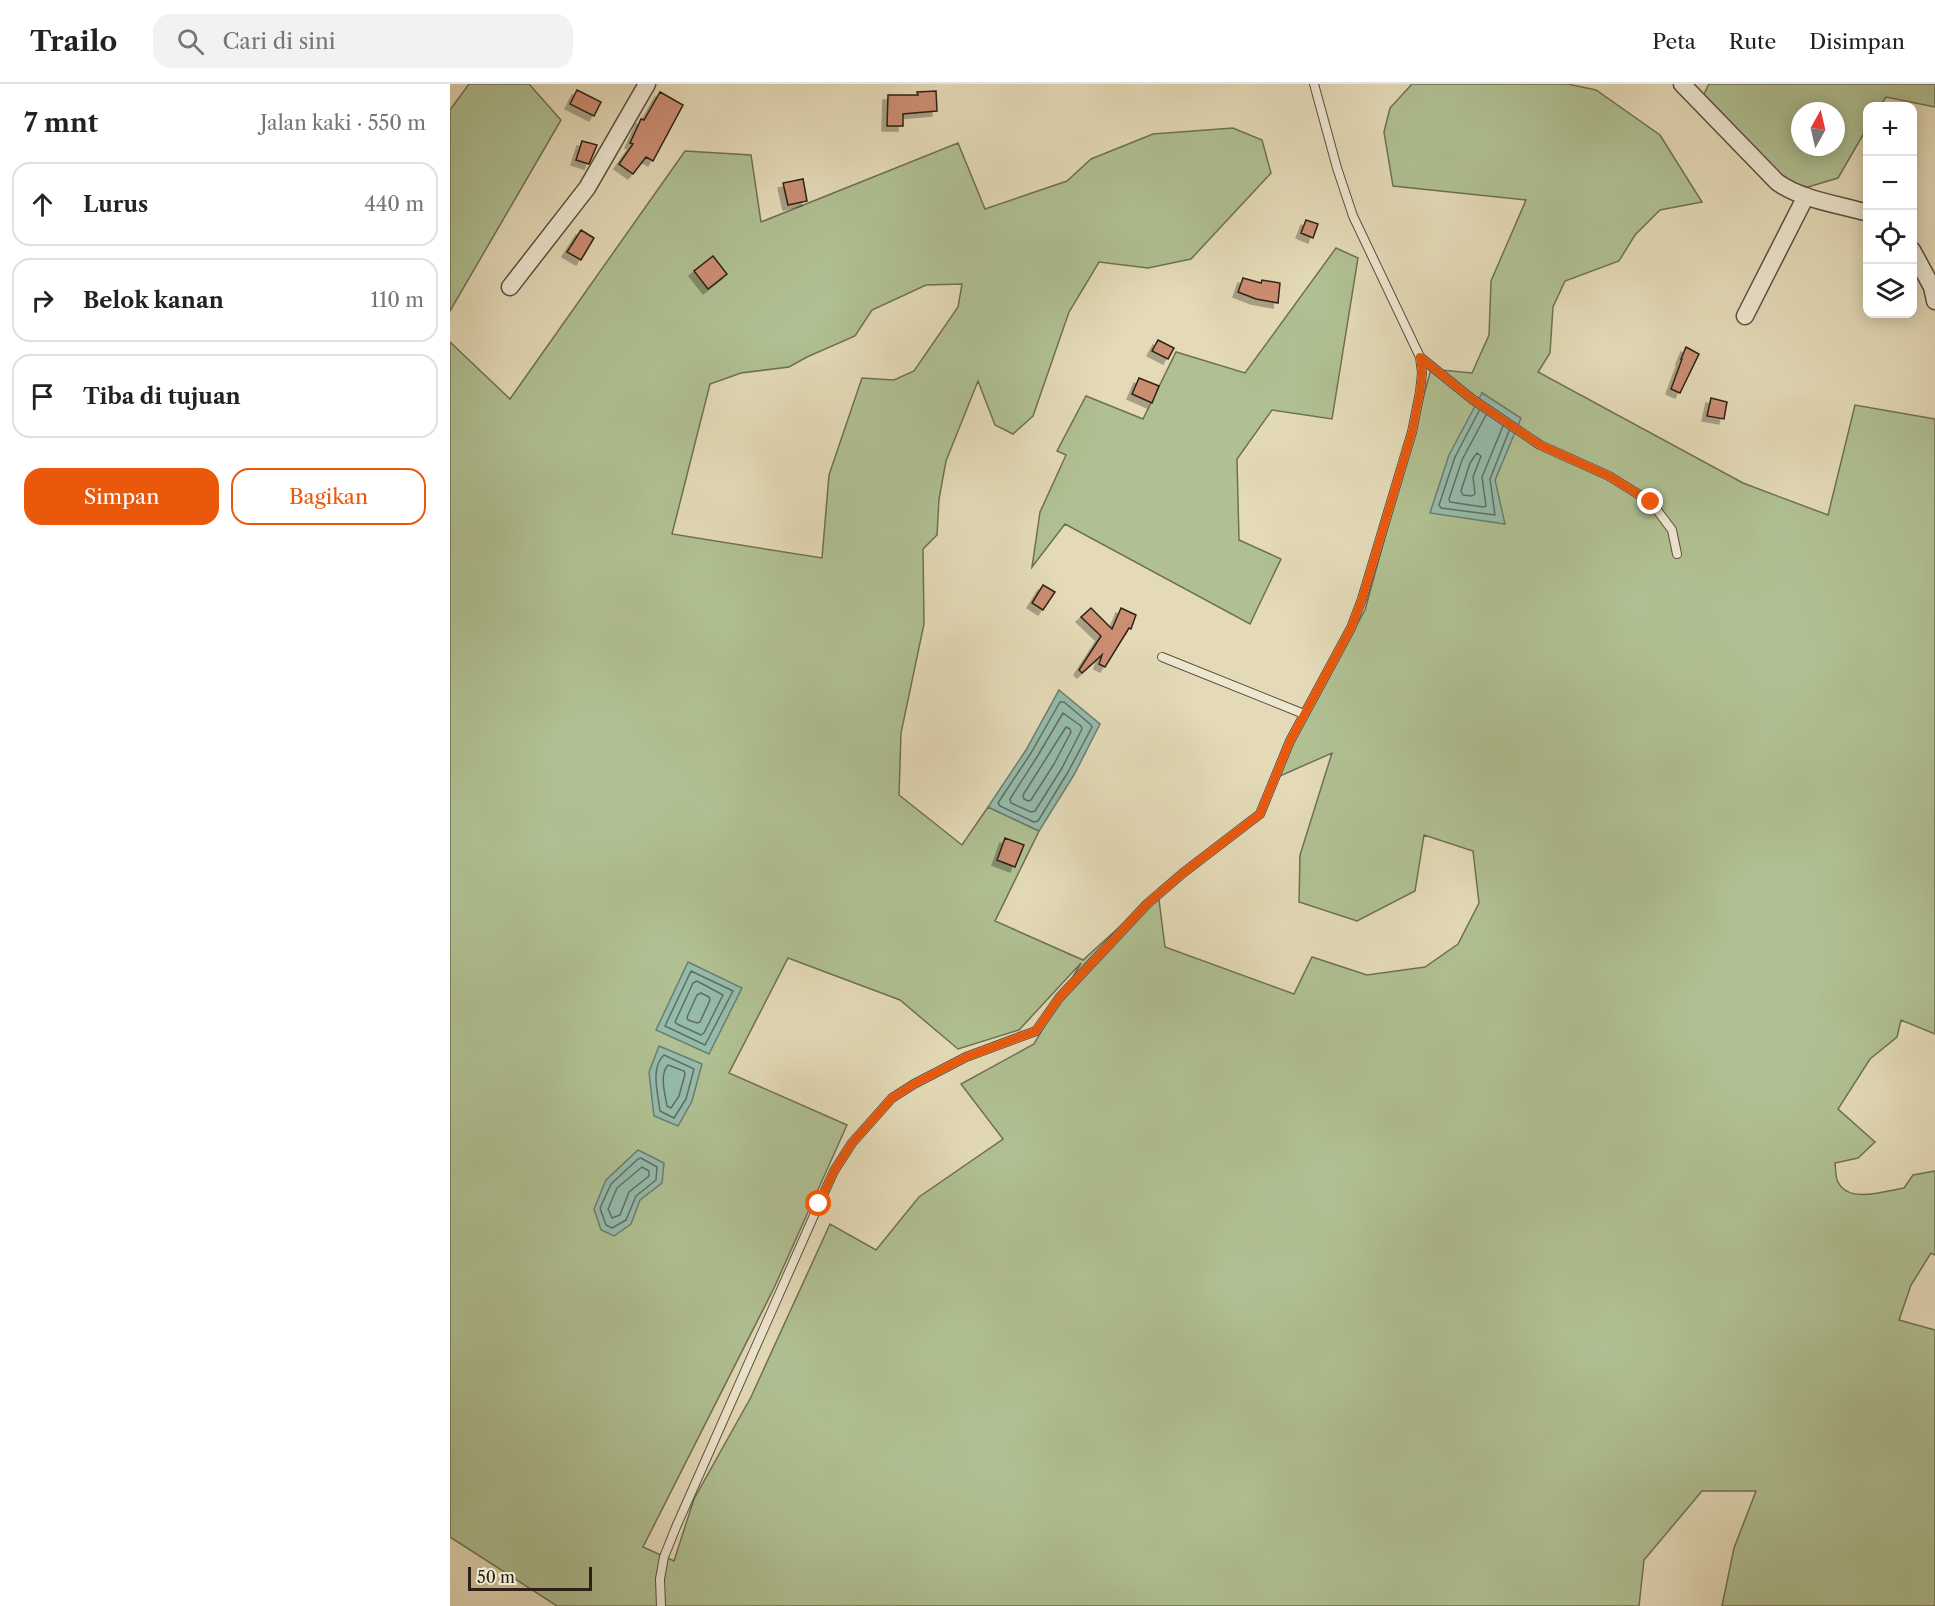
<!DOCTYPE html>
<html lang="id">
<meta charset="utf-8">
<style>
body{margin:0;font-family:"Libre Caslon Text",serif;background:#f2f2f2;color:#222}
.controls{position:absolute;right:18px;top:18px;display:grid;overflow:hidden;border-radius:12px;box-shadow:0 3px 15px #0003}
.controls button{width:54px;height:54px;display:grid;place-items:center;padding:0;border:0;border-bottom:2px solid #e0e0e0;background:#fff;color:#222;font:30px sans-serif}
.compass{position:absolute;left:1341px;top:18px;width:54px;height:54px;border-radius:50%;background:#fff;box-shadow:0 3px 15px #0003;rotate:8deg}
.scale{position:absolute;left:18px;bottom:15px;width:124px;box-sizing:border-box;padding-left:6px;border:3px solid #2d2116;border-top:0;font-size:16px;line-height:21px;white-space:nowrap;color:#2d2116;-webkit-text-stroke:4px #ede7d0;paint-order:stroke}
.stop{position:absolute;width:18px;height:18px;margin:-14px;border:4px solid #ea580c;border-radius:50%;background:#fff}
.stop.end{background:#ea580c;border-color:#fff;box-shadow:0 2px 6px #0008}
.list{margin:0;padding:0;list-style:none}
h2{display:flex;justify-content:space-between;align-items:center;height:78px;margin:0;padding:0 24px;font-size:26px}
h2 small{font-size:20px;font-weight:400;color:#767676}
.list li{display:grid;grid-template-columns:39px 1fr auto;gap:18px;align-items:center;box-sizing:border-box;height:84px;margin:0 12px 12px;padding:0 12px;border:2px solid #e0e0e0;border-radius:18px}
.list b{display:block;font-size:22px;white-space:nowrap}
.list em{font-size:20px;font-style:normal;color:#767676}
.actions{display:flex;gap:12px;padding:18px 24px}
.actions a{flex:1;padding:14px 0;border:2px solid #ea580c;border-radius:18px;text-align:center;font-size:21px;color:#ea580c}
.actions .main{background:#ea580c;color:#fff}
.icon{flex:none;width:33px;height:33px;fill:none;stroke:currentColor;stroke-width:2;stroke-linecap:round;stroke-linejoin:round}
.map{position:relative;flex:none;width:1485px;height:1522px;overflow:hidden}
header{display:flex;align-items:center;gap:36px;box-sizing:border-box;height:84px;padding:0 30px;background:#fff;border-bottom:2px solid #e0e0e0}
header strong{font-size:28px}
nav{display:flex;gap:33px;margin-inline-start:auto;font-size:21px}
.search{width:420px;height:54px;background:#f2f2f2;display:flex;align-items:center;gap:15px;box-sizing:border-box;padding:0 21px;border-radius:18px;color:#767676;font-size:22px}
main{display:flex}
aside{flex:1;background:#fff}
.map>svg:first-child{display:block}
.green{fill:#b0c092;stroke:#6e7054;stroke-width:1.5;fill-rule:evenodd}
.water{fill:#95bbac;stroke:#6b7d70;stroke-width:1.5}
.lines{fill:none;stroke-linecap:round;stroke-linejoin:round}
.shore{stroke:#616e61;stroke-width:1.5}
.building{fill:#cc8e73;stroke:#2d2116;stroke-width:1.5;filter:url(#shadow)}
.service-casing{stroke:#5b4f3e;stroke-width:10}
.minor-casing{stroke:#5b4f3e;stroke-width:19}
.service{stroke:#ede7d0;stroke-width:8}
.minor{stroke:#ede7d0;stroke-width:16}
.route{stroke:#ea580c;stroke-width:8}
</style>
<header>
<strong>Trailo</strong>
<div class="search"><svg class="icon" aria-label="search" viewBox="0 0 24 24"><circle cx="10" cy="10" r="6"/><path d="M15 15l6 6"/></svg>Cari di sini</div>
<nav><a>Peta</a><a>Rute</a><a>Disimpan</a></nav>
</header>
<main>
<aside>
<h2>7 mnt<small>Jalan kaki · 550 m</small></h2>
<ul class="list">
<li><svg class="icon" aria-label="ahead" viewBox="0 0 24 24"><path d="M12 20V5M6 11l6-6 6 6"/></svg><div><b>Lurus</b></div><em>440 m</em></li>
<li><svg class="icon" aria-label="right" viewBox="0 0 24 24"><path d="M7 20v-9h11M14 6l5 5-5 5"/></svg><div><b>Belok kanan</b></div><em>110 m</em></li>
<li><svg class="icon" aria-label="arrive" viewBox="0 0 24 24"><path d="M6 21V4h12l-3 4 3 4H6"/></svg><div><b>Tiba di tujuan</b></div></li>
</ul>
<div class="actions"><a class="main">Simpan</a><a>Bagikan</a></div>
</aside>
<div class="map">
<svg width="1485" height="1522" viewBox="0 0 1485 1522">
<defs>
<filter id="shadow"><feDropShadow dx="-5" dy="5" stdDeviation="0" flood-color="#0004"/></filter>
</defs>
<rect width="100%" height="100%" fill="#e4dab7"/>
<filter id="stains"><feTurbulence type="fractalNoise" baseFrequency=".00333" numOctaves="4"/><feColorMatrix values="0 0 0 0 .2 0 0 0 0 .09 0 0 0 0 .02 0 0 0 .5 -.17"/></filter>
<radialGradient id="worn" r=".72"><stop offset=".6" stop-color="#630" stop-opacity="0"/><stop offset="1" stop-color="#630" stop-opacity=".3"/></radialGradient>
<path class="green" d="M 19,0 L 79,0 L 111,36 L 0,227 L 0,26 Z
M 962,0 L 1118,0 L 1146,6 L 1210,51 L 1252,118 L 1210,126 L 1185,151 L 1169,177 L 1115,197 L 1103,223 L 1100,269 L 1088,288 L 1293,399 L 1378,431 L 1405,321 L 1485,335 L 1485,950 L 1451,936 L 1447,953 L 1420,975 L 1388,1025 L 1425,1058 L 1408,1074 L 1385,1079 C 1386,1085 1385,1093 1388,1098 C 1399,1120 1435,1107 1454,1104 L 1463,1091 L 1485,1087 L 1485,1171 L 1481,1169 L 1461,1201 L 1449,1236 L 1485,1246 L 1485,1522 L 1272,1522 L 1284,1464 L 1306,1407 L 1252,1407 L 1194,1476 L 1189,1522 L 107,1522 L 0,1453 L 0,258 L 60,315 L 235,67 L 301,71 L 311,138 L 508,59 L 535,125 L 617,97 L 641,75 L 703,50 L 783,44 L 812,56 L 821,89 L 741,175 L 698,184 L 649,178 L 619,228 L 583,332 L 563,350 L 545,341 L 528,297 L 496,377 L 489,415 L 487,451 L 473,465 L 474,540 L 451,649 L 449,711 L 512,761 L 538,723 L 589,747 L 545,837 L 633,876 L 708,808 L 715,863 L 844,910 L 862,873 L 917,891 L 975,883 L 1008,860 L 1029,819 L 1023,767 L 974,751 L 965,807 L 907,837 L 849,818 L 850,771 L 882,669 L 821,696 L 915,526 L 981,285 L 1022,289 L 1039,251 L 1041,197 L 1076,116 L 943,102 L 934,48 L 940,24 ZM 512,200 L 508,223 L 464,287 L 444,296 L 412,294 L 379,391 L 372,474 L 222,450 L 260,300 L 291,289 L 339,283 L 357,273 L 405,252 L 422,226 L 476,201 ZM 1032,309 L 1070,334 L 1045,396 ZM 338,874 L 450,916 L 508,965 L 569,946 L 631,879 L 584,960 L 511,1000 L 553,1055 L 469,1113 L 426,1166 L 380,1140 L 301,1313 L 244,1415 L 224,1477 L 193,1463 L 324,1204 L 397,1041 L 279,989 Z
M 1259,0 L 1485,0 L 1485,23 L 1436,13 L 1430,22 L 1418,22 L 1417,44 L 1388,94 L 1358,103 L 1334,99 L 1249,20 ZM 1350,27 L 1386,27 L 1386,63 L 1350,63 Z
M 886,164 L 908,174 L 882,335 L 822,326 L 787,375 L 789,456 L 831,475 L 800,540 L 615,440 L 582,483 L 590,428 L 616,371 L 607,367 L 636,312 L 693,335 L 726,268 L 795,289 Z"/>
<path class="water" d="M 1032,309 L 1071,334 L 1045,396 L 1055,440 L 980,429 L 999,371 Z
M 609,606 L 650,640 L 624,691 L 589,747 L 538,723 L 576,666 Z
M 238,878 L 292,904 L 259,970 L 206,946 Z
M 209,962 L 252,980 L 242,1017 L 228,1042 L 204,1032 L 199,988 Z
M 188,1066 L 214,1079 L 212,1099 L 190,1116 L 181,1140 L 164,1152 L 151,1146 L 144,1125 L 156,1096 Z"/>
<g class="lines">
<path class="shore" d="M 1029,327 L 1005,373 L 989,421 L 991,424 L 1045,431 L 1040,395 L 1059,347
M 1036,331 L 1012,376 L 999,415 L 1000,418 L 1033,423 L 1036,422 L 1032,393 L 1053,342
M 1027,369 L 1031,372 L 1023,393 L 1025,410 L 1022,412 L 1013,411 L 1011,407 L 1020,379 Z
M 610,618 L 614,618 L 640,640 L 642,643 L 618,688 L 588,737 L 584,738 L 550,722 L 548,719 L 581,669 Z
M 613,629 L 631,642 L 632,645 L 612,684 L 585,727 L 581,728 L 561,719 L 560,715 L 587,673 Z
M 616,643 L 620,645 L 621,648 L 604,680 L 581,716 L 578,717 L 574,715 L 573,711 Z
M 241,887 L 283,907 L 255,961 L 215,942 Z
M 247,897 L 273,911 L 254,949 L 251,951 L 227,940 L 225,938 L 243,899 Z
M 251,909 L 259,913 L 260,916 L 250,938 L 247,939 L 238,936 L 237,933 L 247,911 Z
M 214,971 L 244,985 L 236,1015 L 224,1034 L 210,1027 C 208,1009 200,984 214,971 Z
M 218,981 L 234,987 L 235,990 L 229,1012 L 221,1024 L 217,1022 C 215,1009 209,991 218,981 Z
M 191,1074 L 207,1083 L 206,1096 L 186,1112 L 176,1136 L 162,1144 L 156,1141 L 150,1124 L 161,1100 L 188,1075 Z
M 192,1083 L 199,1087 L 199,1092 L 179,1108 L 170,1131 L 162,1134 L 158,1125 L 167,1104 Z"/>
</g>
<path class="building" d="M 127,6 L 151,18 L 144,32 L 120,20 Z
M 486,7 L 487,27 L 453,30 L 453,42 L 437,42 L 438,11 L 468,11 L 467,8 Z
M 210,8 L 233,21 L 203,77 L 196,73 L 183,90 L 169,80 L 183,60 L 180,59 L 191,35 L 194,36 Z
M 132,57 L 147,61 L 139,80 L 126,76 Z
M 353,95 L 357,117 L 338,121 L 333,99 Z
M 856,136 L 868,140 L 863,154 L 851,149 Z
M 131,146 L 144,154 L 131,176 L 117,168 Z
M 263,172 L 277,190 L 258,205 L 244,187 Z
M 793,194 L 811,199 L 812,196 L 830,199 L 828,219 L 806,215 L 788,208 Z
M 708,256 L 724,264 L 718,275 L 702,267 Z
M 1236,263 L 1249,270 L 1230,309 L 1221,305 L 1232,275 L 1231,275 Z
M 689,294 L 709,302 L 702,319 L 682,310 Z
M 1261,314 L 1277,318 L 1274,335 L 1257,332 Z
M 593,501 L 605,508 L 593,526 L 582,519 Z
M 641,524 L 662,545 L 671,524 L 686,531 L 681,545 L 679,544 L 655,583 L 649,580 L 652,571 L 632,589 L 629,586 L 651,552 L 631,533 Z
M 555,754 L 574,761 L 565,783 L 547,776 Z"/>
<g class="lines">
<g class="service-casing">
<path id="service" d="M 970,273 L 1022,315 L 1090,361 L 1159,392 L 1201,418 L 1222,446 L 1227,470
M 712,573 L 854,630
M 211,1522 L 210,1495 L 214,1473 L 226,1443 L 369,1120 L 384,1087 L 402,1059 L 442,1014 L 464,1000 L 516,973 L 586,947 L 609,914 L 697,820 L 733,789 L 810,730 L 840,657 L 901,544 L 912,515 L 962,348 L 970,308 L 972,289 L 970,273 L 903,132 L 887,84 L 864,0"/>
</g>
<g class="minor-casing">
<path id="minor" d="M 1232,0 L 1327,98 C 1352,116 1388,120 1418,129
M 1462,166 L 1482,203 L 1485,217
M 60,203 L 137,104 L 197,0
M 1295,232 L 1356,112"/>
</g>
<use href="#service" class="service"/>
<use href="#minor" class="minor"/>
</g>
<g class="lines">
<path class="route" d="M 369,1120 L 384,1087 L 402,1059 L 442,1014 L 464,1000 L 516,973 L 586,947 L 609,914 L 697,820 L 733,789 L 810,730 L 840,657 L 901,544 L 912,515 L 962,348 L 970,308 L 972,289 L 970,273 L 1022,315 L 1090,361 L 1159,392 L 1201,418"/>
</g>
<rect width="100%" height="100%" filter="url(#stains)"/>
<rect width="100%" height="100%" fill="url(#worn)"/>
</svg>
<div class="controls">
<button>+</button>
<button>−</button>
<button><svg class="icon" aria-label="locate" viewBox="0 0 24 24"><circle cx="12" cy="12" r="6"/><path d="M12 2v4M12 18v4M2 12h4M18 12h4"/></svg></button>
<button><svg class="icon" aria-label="layers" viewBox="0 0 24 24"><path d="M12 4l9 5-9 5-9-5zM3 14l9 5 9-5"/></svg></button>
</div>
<svg class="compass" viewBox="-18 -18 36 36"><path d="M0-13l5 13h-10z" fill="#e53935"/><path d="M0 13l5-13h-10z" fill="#767676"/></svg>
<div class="scale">50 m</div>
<div class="stop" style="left:369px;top:1120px"></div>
<div class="stop end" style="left:1201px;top:418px"></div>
</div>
</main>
